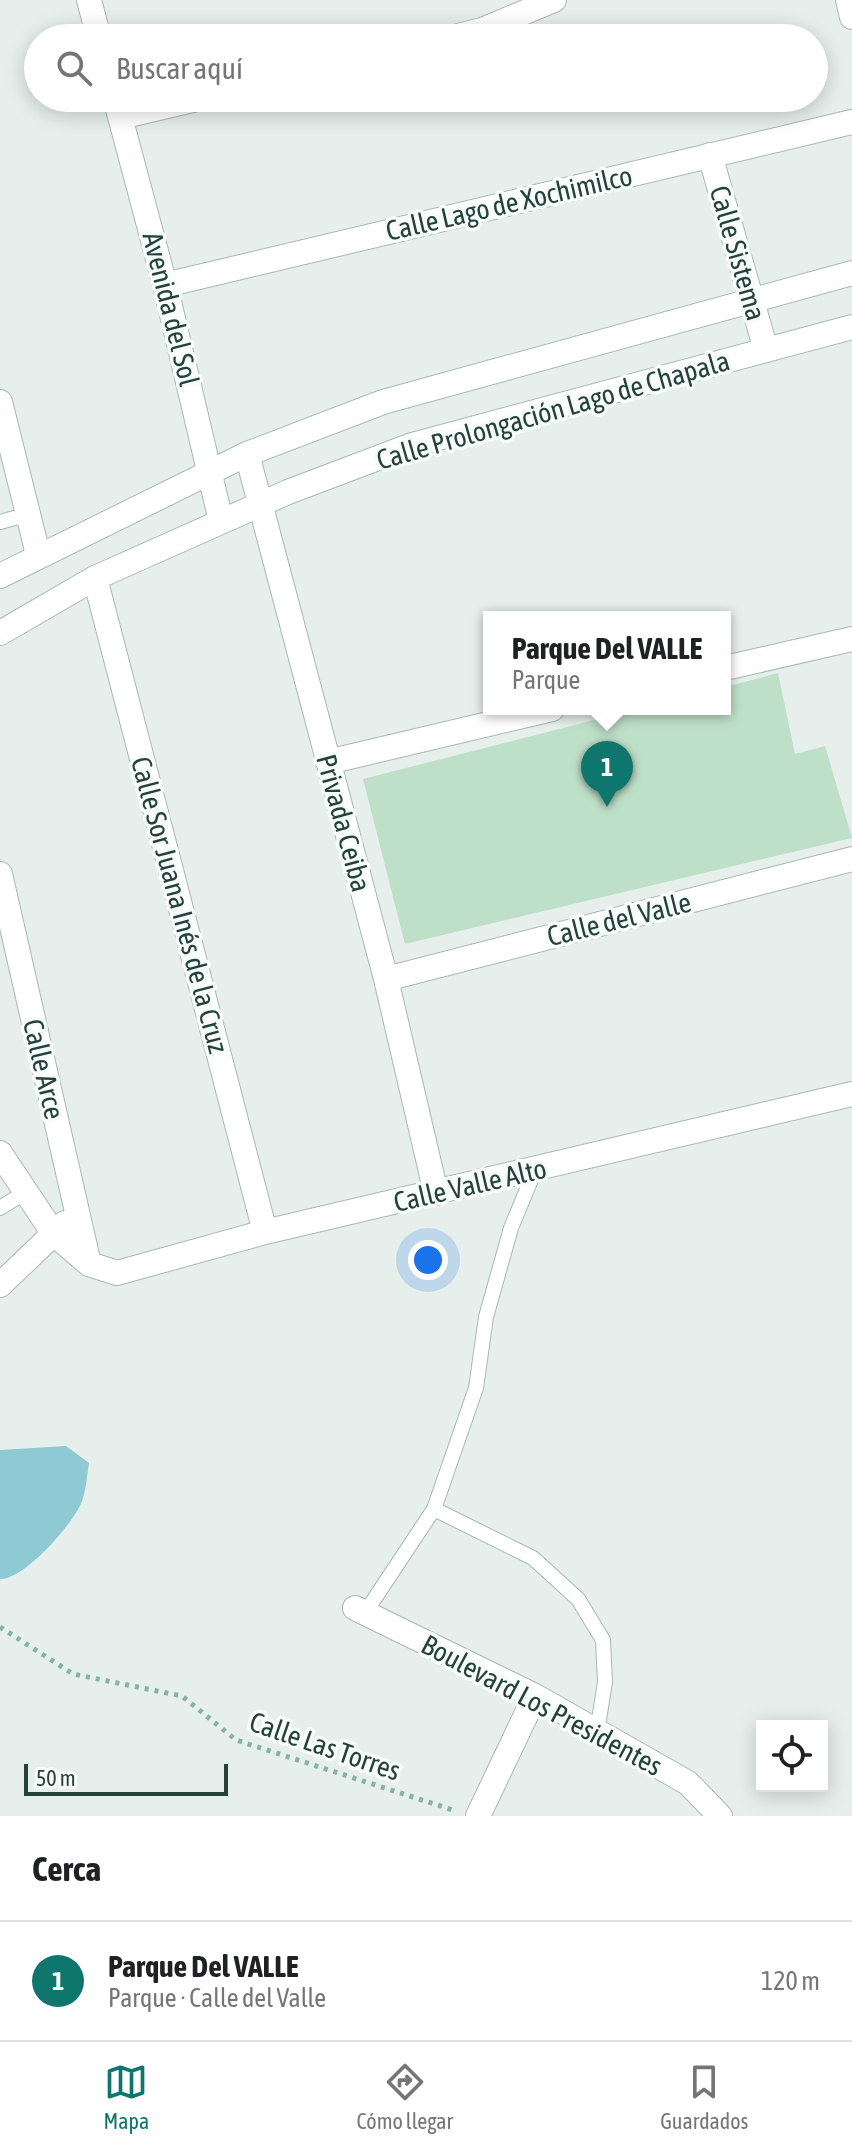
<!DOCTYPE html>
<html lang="es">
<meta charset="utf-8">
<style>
body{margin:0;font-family:"Asap Condensed",sans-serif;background:#f2f2f2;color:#202124}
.controls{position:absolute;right:24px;bottom:24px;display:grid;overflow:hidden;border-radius:0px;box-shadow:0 4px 20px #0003}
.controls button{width:72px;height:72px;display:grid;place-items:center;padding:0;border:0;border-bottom:2px solid #e0e0e0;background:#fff;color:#202124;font:40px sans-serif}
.scale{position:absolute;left:24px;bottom:20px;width:204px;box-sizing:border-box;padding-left:8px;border:4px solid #24423a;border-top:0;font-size:22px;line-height:28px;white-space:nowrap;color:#24423a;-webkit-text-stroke:6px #f7fbf9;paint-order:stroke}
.you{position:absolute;left:428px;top:1260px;width:28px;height:28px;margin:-20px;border:6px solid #fff;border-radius:50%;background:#1a73e8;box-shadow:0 0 0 12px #1a73e833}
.badge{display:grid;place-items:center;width:52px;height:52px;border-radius:50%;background:#0f766e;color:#fff;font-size:26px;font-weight:700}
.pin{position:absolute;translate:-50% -66px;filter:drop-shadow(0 2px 4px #0008)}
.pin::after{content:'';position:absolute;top:42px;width:28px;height:24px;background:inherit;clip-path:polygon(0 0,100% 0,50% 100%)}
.popup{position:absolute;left:483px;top:611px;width:248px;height:104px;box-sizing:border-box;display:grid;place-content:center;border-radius:0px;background:#fff;filter:drop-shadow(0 2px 6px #0005);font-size:26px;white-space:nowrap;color:#757577}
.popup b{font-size:30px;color:#202124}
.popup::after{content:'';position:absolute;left:50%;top:100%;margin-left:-16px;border:16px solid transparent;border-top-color:#fff}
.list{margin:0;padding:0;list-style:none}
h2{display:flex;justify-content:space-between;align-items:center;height:104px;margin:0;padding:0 32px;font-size:34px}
h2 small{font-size:26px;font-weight:400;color:#757577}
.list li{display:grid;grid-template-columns:52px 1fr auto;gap:24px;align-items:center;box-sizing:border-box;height:120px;padding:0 32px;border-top:2px solid #e0e0e0}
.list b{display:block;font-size:30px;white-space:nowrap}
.list p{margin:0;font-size:26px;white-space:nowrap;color:#757577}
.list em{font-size:26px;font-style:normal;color:#757577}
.icon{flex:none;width:44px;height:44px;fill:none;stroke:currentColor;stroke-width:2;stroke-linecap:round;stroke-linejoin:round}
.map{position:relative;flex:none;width:852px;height:1816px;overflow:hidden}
.search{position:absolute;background:#fff;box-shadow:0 4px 20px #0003;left:24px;right:24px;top:24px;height:88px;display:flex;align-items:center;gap:20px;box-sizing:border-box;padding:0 28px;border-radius:44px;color:#757577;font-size:30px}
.sheet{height:224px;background:#fff}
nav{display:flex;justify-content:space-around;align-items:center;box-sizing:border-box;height:112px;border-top:2px solid #e0e0e0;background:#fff;font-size:22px;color:#757577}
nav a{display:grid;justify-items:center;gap:4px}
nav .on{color:#0f766e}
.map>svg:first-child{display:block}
.green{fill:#bfe0c8}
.water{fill:#8ec9d4}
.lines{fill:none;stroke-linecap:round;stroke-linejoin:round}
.service-casing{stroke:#a8b8b2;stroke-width:16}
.minor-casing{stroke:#a8b8b2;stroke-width:26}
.secondary-casing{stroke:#a4bbb3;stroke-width:26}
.path{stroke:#86b3a5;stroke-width:5;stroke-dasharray:4 6;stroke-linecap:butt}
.service{stroke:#fff;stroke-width:14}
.minor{stroke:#fff;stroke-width:24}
.secondary{stroke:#fff;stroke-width:24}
.labels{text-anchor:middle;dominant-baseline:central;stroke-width:7;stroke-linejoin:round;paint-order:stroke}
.street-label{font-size:28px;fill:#24423a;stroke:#f7fbf9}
</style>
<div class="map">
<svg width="852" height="1816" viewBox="0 0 852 1816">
<rect width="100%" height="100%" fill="#e6efeb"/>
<path class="green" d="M 778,673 L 795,754 L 825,746 L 852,838 L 405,944 L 363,779 L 638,709 L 725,709 L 725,687 Z"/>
<path class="water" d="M 66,1446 L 89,1463 C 87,1475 86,1490 82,1501 C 74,1523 24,1580 0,1579 L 0,1450 Z"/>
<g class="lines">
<g class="service-casing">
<path id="service" d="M 0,522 L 29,514
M 0,1208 L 24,1193
M 434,1509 L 533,1558 L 578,1599 L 603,1640 L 605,1682 L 597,1732
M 365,1613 L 434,1509 L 476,1388 L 486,1317 L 511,1228 L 535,1170"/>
</g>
<g class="minor-casing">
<path id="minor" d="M 89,0 L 99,38
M 848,0 L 852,17
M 450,38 L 482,30 L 554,0
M 115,98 L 165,285 L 221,521
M 120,117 L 201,98
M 710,155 L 766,350
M 165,285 L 852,122
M 0,402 L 38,554
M 247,454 L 386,979 L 436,1193
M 95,578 L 265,1232
M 725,668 L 852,639
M 328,762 L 552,709
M 0,874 L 89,1264
M 386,979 L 852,859
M 0,1153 L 54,1234 L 89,1264 L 117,1273 L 265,1232 L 852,1094
M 0,1285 L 65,1223
M 355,1608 L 535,1696 L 688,1783 L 720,1816
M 478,1816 L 535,1696"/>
</g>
<g class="secondary-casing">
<path id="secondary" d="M 0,576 L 247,454 L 383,402 L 852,273
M 0,633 L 95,578 L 288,492 L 412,445 L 852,327"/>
</g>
<path class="path" d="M 0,1627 L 73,1674 L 182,1696 L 236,1740 L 456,1811"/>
<use href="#service" class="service"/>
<use href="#minor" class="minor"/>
<use href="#secondary" class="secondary"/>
</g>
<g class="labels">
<g class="street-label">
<text transform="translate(509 203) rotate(-13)">Calle Lago de Xochimilco</text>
<text transform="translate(738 253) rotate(74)">Calle Sistema</text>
<text transform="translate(171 309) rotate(76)">Avenida del Sol</text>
<text transform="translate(553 410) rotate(-16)">Calle Prolongación Lago de Chapala</text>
<text transform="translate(344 823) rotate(75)">Privada Ceiba</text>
<text transform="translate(180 905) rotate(75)">Calle Sor Juana Inés de la Cruz</text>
<text transform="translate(619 919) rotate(-14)">Calle del Valle</text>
<text transform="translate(44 1069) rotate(77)">Calle Arce</text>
<text transform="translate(470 1185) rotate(-13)">Calle Valle Alto</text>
<text transform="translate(542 1705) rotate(28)">Boulevard Los Presidentes</text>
<text transform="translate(325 1746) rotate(19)">Calle Las Torres</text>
</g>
</g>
</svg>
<div class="controls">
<button><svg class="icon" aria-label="locate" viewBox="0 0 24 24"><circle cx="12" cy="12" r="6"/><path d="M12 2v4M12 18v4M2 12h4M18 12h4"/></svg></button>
</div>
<div class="scale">50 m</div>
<div class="you"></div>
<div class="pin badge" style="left:607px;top:807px">1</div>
<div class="popup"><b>Parque Del VALLE</b>Parque</div>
<div class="search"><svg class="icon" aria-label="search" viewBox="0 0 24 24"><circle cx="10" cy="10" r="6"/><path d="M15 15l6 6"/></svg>Buscar aquí</div>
</div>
<section class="sheet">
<h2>Cerca<small></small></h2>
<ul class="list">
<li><span class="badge">1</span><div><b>Parque Del VALLE</b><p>Parque · Calle del Valle</p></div><em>120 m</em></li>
</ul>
</section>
<nav>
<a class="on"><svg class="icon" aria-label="map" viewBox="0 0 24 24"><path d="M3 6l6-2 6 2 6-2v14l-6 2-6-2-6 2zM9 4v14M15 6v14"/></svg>Mapa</a>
<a><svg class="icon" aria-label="directions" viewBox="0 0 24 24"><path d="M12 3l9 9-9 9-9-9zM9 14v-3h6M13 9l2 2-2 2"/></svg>Cómo llegar</a>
<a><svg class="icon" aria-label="saved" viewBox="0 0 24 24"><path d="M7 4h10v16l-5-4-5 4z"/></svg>Guardados</a>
</nav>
